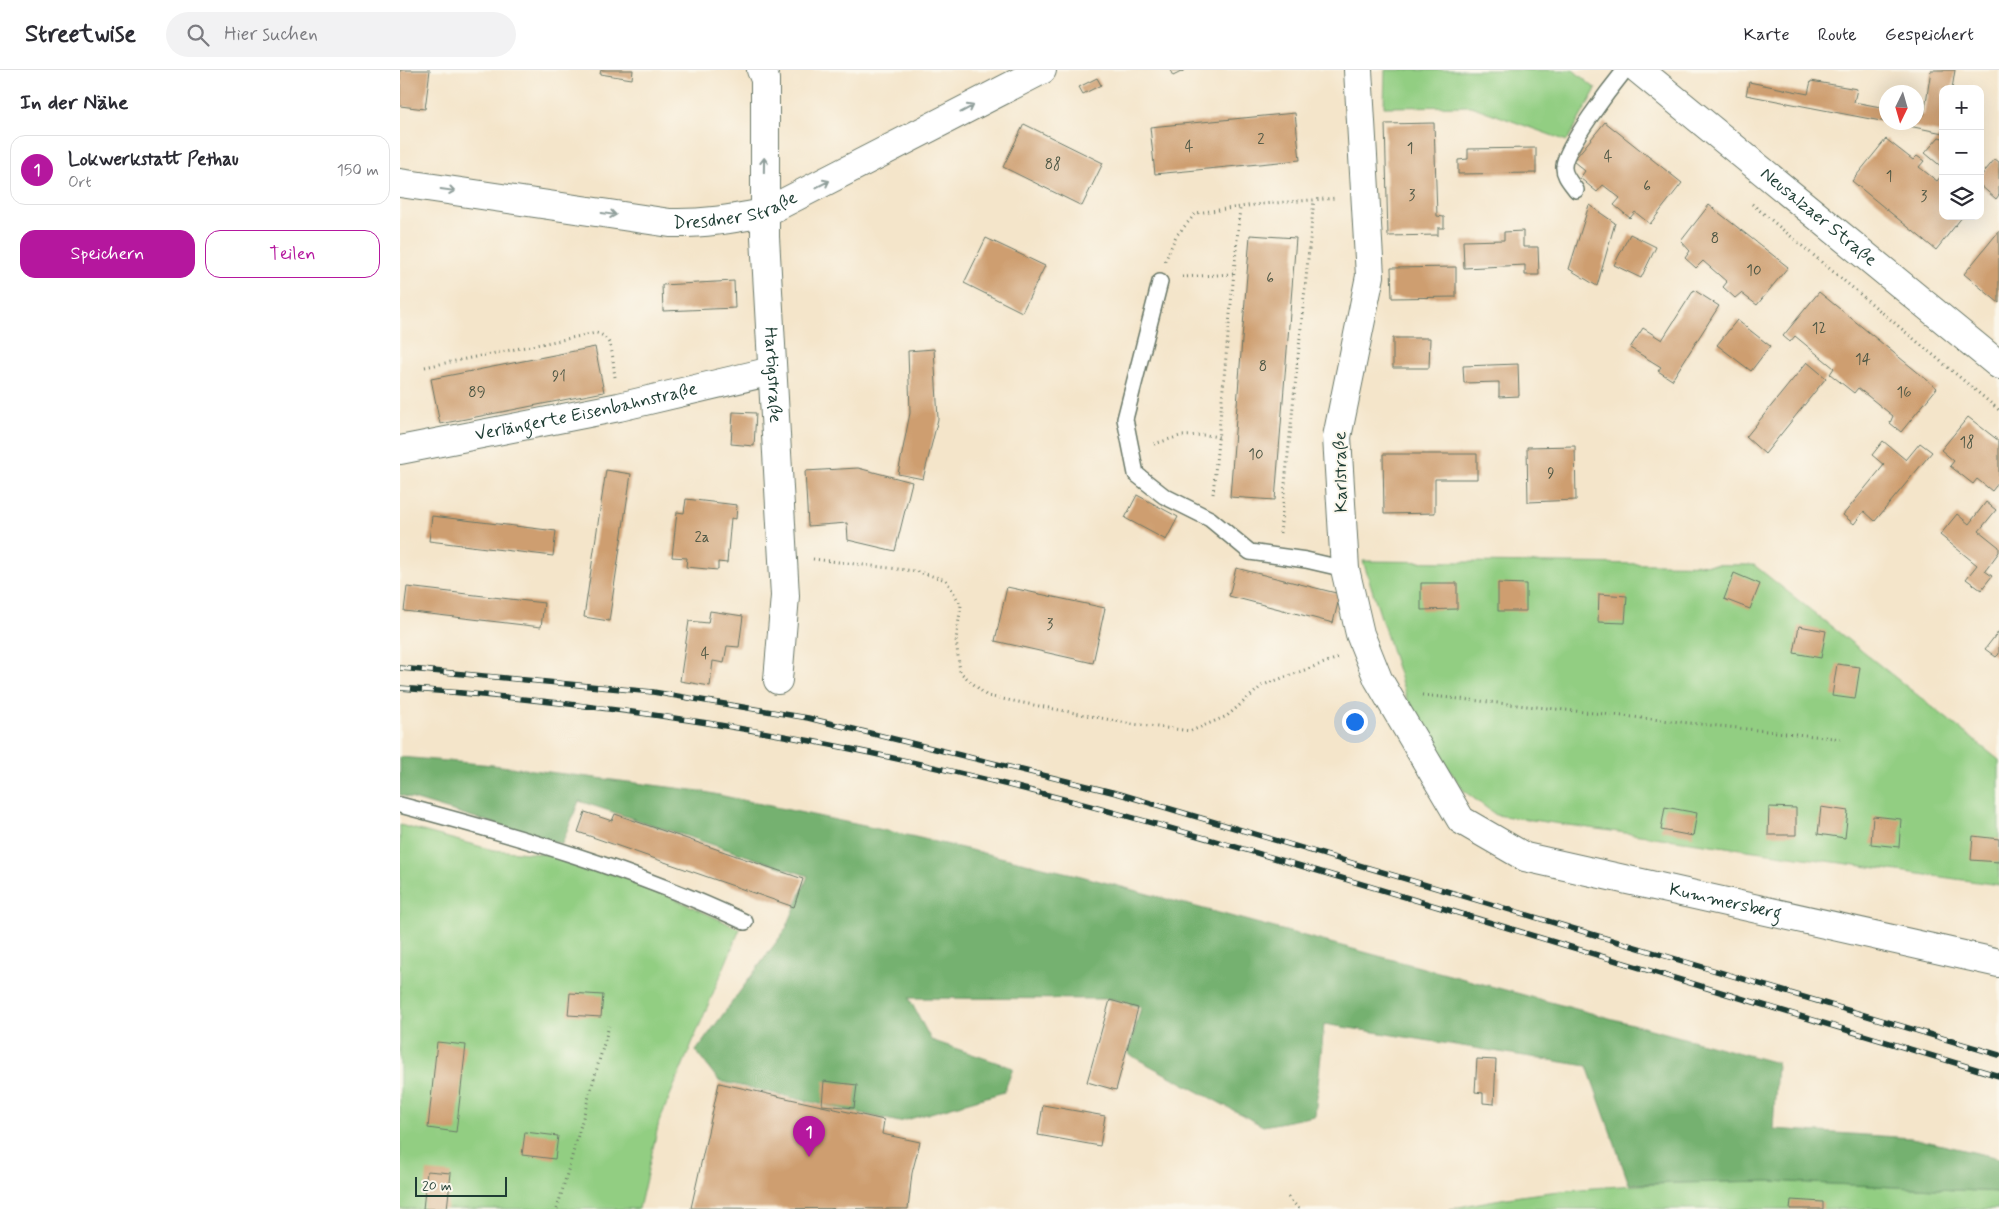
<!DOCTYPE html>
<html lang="de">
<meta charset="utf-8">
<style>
body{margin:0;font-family:Mynerve,sans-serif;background:#f2f2f3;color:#2b2b33}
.controls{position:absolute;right:15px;top:15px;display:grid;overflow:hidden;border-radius:10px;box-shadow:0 5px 20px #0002}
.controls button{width:45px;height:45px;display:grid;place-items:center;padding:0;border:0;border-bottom:1px solid #e1e1e2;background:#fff;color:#2b2b33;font:25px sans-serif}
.compass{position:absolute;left:1479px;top:15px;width:45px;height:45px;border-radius:50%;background:#fff;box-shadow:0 5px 20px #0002;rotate:185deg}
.scale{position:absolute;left:15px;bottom:12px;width:92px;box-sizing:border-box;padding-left:5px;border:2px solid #1f3d34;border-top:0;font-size:14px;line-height:18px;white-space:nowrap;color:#1f3d34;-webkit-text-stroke:4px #fbf7ec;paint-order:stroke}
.you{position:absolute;left:954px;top:651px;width:18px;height:18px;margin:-12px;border:4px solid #fff;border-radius:50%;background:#1a73e8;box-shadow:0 0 0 8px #1a73e833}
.badge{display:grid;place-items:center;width:32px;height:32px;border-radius:50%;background:#b5179e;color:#fff;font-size:16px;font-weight:700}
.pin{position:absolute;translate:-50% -41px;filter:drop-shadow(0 1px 2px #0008)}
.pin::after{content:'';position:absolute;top:26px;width:18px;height:15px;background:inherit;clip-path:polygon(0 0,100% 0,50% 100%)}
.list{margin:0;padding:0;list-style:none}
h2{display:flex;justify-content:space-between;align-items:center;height:65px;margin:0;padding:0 20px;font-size:21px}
h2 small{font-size:16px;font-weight:400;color:#7c7c81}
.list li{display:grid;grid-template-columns:32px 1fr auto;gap:15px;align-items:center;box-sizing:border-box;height:70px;margin:0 10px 10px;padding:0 10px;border:1px solid #e1e1e2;border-radius:15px}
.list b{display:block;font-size:19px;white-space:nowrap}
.list p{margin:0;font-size:16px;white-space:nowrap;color:#7c7c81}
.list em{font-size:16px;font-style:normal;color:#7c7c81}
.actions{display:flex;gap:10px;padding:15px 20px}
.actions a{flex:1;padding:11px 0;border:1px solid #b5179e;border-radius:15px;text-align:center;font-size:18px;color:#b5179e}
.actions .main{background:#b5179e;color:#fff}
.icon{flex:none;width:28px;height:28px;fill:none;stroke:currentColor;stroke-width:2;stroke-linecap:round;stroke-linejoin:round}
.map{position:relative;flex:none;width:1599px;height:1139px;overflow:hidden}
header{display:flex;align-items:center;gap:30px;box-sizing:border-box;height:70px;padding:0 25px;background:#fff;border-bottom:1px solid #e1e1e2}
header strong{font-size:24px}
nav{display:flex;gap:28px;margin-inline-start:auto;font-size:18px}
.search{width:350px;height:45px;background:#f2f2f3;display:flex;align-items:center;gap:12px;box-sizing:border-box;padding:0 18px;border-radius:28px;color:#7c7c81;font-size:19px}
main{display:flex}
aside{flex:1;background:#fff}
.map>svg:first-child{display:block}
.green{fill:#92ce82;stroke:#58865b}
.forest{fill:#75b170;stroke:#4a7752}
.building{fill:#ce9e6f}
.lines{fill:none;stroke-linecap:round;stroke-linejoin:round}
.lane-casing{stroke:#6a7868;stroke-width:18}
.street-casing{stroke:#6a7868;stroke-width:30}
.primary-casing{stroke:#6a7868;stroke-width:30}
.path{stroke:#6a7868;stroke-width:3;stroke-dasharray:1 4;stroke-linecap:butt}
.lane{stroke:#fff;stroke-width:15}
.street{stroke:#fff;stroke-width:28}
.primary{stroke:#fff;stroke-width:28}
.rail-casing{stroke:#1f3d34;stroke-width:5.5}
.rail{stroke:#fbf7ec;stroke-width:4;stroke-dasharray:11;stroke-linecap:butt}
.oneway{stroke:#8f9e9a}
.labels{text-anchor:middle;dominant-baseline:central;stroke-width:4;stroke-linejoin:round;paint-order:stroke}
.number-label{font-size:15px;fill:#4b5543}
.street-label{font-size:18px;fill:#1f3d34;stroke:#fbf7ec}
</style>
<header>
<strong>Streetwise</strong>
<div class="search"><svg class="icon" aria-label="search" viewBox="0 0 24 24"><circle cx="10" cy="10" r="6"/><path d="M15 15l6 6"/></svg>Hier suchen</div>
<nav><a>Karte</a><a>Route</a><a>Gespeichert</a></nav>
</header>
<main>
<aside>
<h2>In der Nähe<small></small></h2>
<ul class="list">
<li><span class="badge">1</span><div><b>Lokwerkstatt Pethau</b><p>Ort</p></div><em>150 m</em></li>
</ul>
<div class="actions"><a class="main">Speichern</a><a>Teilen</a></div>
</aside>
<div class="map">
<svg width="1599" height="1139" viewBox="0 0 1599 1139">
<rect width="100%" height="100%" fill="#fbf7ec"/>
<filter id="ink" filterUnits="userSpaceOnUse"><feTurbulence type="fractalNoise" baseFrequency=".02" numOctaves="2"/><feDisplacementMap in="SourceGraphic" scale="10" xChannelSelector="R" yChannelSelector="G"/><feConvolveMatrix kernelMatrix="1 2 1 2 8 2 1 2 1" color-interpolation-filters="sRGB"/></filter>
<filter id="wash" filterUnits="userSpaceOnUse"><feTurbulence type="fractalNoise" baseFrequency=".0096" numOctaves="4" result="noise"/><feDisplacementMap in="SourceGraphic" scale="20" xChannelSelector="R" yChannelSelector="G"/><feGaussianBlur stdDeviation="1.12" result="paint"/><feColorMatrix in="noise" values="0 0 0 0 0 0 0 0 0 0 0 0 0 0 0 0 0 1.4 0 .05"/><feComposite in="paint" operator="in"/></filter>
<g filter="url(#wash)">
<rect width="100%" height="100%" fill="#f4e5ca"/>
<path class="green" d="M 985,0 L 1173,0 L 1196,19 L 1167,71 L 1071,36 L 984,37 Z
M 963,491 L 1354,495 L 1599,690 L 1599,815 L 1096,745 L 1064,721 L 1012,645 Z
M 0,755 L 93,780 L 154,785 L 230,808 L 340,859 L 259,1052 L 239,1139 L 0,1139 Z
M 1369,1111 L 1599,1122 L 1599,1139 L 1050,1139 C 1155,1115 1262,1113 1369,1111 Z"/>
<path class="forest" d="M 0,687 L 93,695 L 300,721 L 511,766 L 681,806 L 1377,993 L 1373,1059 L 1512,1068 L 1599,1088 L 1599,1122 L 1369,1111 L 1229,1114 L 1187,996 L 924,954 L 915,1046 L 863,1056 L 728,984 L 741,937 L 712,929 L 509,928 L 531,970 L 613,998 L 604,1022 L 499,1052 L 319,1011 L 296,981 L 386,859 L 408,806 L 179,731 L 162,774 L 0,725 Z"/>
<g id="blocks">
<path class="building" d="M 0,0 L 30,0 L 25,39 L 0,36 Z
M 201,0 L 233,0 L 232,9 L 200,4 Z
M 770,0 L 785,0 L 773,6 Z
M 1531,0 L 1555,0 L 1552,19 L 1543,19 L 1543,63 L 1494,53 L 1516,52 L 1516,44 L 1524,45 Z
M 697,8 L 701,15 L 683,24 L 679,17 Z
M 1411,11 L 1457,19 L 1454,32 L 1486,38 L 1486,52 L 1346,25 L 1349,12 L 1408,24 Z
M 895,43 L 900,90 L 755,104 L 750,57 Z
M 1205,52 L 1282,113 L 1250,154 L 1235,142 L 1230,148 L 1214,135 L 1220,128 L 1203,115 L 1197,122 L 1180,108 L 1185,101 L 1173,91 Z
M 1034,53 L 1037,146 L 1044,147 L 1044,158 L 1038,158 L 1038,165 L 988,166 L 985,54 Z
M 624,54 L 703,93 L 682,136 L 603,97 Z
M 1539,67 L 1543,68 L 1543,98 L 1525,83 Z
M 1486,69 L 1513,90 L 1517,86 L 1524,91 L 1519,97 L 1537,111 L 1541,106 L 1543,108 L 1543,146 L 1563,146 L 1536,180 L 1452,111 Z
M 1136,78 L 1136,103 L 1058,104 L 1058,90 L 1068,89 L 1068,79 Z
M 1595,89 L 1599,92 L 1599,125 L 1596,129 L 1580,115 L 1580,107 Z
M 1189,135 L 1215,153 L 1197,216 L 1169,199 Z
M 1309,135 L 1388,197 L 1357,235 L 1341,223 L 1335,228 L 1323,217 L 1327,212 L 1303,191 L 1296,198 L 1285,188 L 1290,181 L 1281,171 Z
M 1123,161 L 1123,177 L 1138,177 L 1139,205 L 1125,205 L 1125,195 L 1064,198 L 1063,171 L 1104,170 L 1104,162 Z
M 1599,161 L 1599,233 L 1564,204 Z
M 1230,164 L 1256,177 L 1241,208 L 1214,195 Z
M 850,165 L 896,168 L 875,430 L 830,427 Z
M 586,168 L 645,196 L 622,242 L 564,213 Z
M 1056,197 L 1056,227 L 992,228 L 991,198 Z
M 334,211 L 335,238 L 263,241 L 262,215 Z
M 1294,220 L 1319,236 L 1272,310 L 1258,301 L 1261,297 L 1230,278 L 1243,258 L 1262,270 Z
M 1419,222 L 1537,318 L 1501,362 L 1490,353 L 1493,346 L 1458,318 L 1454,323 L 1430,304 L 1434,298 L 1395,266 L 1390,272 L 1383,266 Z
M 1337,250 L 1370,276 L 1351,301 L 1317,275 Z
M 993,268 L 1030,268 L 1029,298 L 993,298 Z
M 195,277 L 204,322 L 40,354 L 31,309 Z
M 534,279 L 538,349 L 523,409 L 498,404 L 510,343 L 508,281 Z
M 1407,292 L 1426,308 L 1365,384 L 1346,367 Z
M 1118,294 L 1119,326 L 1099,327 L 1099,312 L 1064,313 L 1063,296 Z
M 333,342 L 356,343 L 354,376 L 331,374 Z
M 1568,347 L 1599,371 L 1599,412 L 1592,421 L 1577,409 L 1573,414 L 1550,396 L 1554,391 L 1541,380 Z
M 1483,371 L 1506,390 L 1520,373 L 1532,382 L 1475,451 L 1464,441 L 1454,454 L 1443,445 L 1484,395 L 1472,385 Z
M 1175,376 L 1176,430 L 1128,432 L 1127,377 Z
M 983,384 L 1077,384 L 1077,409 L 1035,409 L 1035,443 L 984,444 Z
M 458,398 L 512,412 L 495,481 L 448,470 L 447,453 L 408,456 L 405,401 Z
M 206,400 L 231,404 L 209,551 L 184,547 Z
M 737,425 L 778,447 L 766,470 L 725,448 Z
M 286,429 L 337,435 L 336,449 L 331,448 L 327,493 L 318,492 L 318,500 L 286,497 L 287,488 L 272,487 L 277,442 L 284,443 Z
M 1586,432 L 1596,440 L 1579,461 L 1599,477 L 1599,482 L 1585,501 L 1592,506 L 1581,520 L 1566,509 L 1577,495 L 1540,465 L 1557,444 L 1569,454 Z
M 32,446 L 156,461 L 153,486 L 29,471 Z
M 836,498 L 940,524 L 933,553 L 829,526 Z
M 1334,503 L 1360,514 L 1350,539 L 1324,529 Z
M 1021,513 L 1057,513 L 1057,539 L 1021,540 Z
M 1098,513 L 1126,514 L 1126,541 L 1098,541 Z
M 7,517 L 144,533 L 141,557 L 4,541 Z
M 607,517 L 705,538 L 693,593 L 595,571 Z
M 1199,524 L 1227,526 L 1225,553 L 1198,552 Z
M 310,541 L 343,546 L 339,577 L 327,576 L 324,593 L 313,591 L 310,616 L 280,611 L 289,551 L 308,553 Z
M 1399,556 L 1426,561 L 1421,588 L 1394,583 Z
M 1599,561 L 1599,584 L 1596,587 L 1585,579 Z
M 1437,594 L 1460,597 L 1455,629 L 1432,626 Z
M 1265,737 L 1297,743 L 1293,766 L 1261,760 Z
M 1369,737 L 1396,738 L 1396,765 L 1368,765 Z
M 1421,737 L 1448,741 L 1445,768 L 1418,764 Z
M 185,742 L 212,751 L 215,744 L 403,809 L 394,837 L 178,762 Z
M 1473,746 L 1501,749 L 1499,777 L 1471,774 Z
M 1573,766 L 1599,769 L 1599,792 L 1571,790 Z
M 170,923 L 203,925 L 201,947 L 168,945 Z
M 710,930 L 738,938 L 716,1020 L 687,1012 Z
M 37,972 L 66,975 L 56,1062 L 28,1058 Z
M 1077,989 L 1096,990 L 1094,1034 L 1083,1033 L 1083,1023 L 1075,1022 Z
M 424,1011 L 457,1015 L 454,1038 L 422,1035 Z
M 319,1013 L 484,1050 L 482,1064 L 520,1072 L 512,1103 L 508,1139 L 291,1138 Z
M 643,1035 L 705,1046 L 700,1076 L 638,1065 Z
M 125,1062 L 158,1066 L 155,1089 L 122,1085 Z
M 27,1101 L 51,1103 L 47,1139 L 23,1139 Z
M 1391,1130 L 1423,1132 L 1423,1139 L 1390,1139 Z"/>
</g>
</g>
<g filter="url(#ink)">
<use href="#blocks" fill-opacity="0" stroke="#6a7868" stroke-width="1"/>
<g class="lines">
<g class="lane-casing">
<path id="lane" d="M 1176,120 C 1171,113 1163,105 1164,96 C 1165,77 1212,16 1225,0
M 760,212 L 725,349 L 736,404 L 764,426 L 810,449 L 850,482 L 906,490 L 945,499
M 0,735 C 118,766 235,800 345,852"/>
</g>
<g class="street-casing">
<g id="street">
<path id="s1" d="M 361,0 L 365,9 L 365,167 L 385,526 L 378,610"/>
<path id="s2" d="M 958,0 L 970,206 L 937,367 L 945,499 L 960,564 L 978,609 L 1061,750 L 1125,787 L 1599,893"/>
<path id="s3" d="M 0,380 L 219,337 L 372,301"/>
</g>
</g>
<g class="primary-casing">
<g id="primary">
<path id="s4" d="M 1239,0 L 1599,295"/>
<path id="s5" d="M 0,113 L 270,153 C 302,154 332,149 364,143 L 642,0"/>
</g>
</g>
<path class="path" d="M 1352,134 L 1599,340
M 765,191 L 776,166 L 796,143 L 862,134 L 937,128
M 782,207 L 833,204
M 25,297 L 196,263 C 215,267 212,290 215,307
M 754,374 L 780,366 L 806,365 L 819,367
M 813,424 L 840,138
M 880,463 L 914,130
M 413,489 L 515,501 L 546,510 L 561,535 L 556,570 L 560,602 L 587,626 L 732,654 L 791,661 L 827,646 L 863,615 L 938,588
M 1022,625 L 1443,669
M 888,1127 L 899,1139
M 157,1139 L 209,956"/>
<use href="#lane" class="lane"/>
<use href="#street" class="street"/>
<use href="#primary" class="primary"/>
<g class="rail-casing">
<path id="rail" d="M 0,598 L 253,622 L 408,648 L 720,724 L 1599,985
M 0,618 C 138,628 275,645 411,671 C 623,712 829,774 1035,836 C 1223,893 1411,949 1599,1006"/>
</g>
<use href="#rail" class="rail"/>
</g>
<defs><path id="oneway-shaft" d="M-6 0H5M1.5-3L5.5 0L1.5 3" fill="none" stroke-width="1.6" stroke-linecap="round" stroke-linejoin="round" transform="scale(1.25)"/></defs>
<g class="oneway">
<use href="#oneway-shaft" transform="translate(567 39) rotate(-28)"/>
<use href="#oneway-shaft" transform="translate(364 95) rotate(-89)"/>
<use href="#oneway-shaft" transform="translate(423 114) rotate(-27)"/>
<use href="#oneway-shaft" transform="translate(48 120) rotate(8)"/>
<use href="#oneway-shaft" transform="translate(209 144) rotate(8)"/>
</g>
</g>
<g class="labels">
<g class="number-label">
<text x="861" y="70">2</text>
<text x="789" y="77">4</text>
<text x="1010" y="79">1</text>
<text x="1208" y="87">4</text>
<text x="653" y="95">88</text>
<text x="1489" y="107">1</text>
<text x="1247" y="117">6</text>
<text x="1012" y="126">3</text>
<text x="1524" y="127">3</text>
<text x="1315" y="169">8</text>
<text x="1354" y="201">10</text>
<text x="870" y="209">6</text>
<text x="1419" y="259">12</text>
<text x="1463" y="290">14</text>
<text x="863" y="297">8</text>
<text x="159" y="307">91</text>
<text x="77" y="323">89</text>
<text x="1504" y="323">16</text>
<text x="1567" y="373">18</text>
<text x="856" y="385">10</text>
<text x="1151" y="404">9</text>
<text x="302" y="468">2a</text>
<text x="650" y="555">3</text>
<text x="305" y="584">4</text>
</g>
<g class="street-label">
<text stroke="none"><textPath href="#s5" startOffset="340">Dresdner Straße</textPath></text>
<text stroke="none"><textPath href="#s4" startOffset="232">Neusalzaer Straße</textPath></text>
<text stroke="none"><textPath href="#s1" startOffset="306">Hartigstraße</textPath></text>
<text stroke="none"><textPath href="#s3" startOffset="190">Verlängerte Eisenbahnstraße</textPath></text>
<text transform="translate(941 402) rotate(-91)">Karlstraße</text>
<text stroke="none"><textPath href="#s2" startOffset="1061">Kummersberg</textPath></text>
</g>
</g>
</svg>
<div class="controls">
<button>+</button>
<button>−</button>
<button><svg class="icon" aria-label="layers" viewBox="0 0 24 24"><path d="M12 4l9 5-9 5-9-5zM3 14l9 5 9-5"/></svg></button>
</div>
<svg class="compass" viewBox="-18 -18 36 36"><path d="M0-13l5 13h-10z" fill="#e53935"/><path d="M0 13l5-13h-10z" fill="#7c7c81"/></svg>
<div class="scale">20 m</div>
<div class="you"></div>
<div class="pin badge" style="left:409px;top:1087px">1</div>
</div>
</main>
